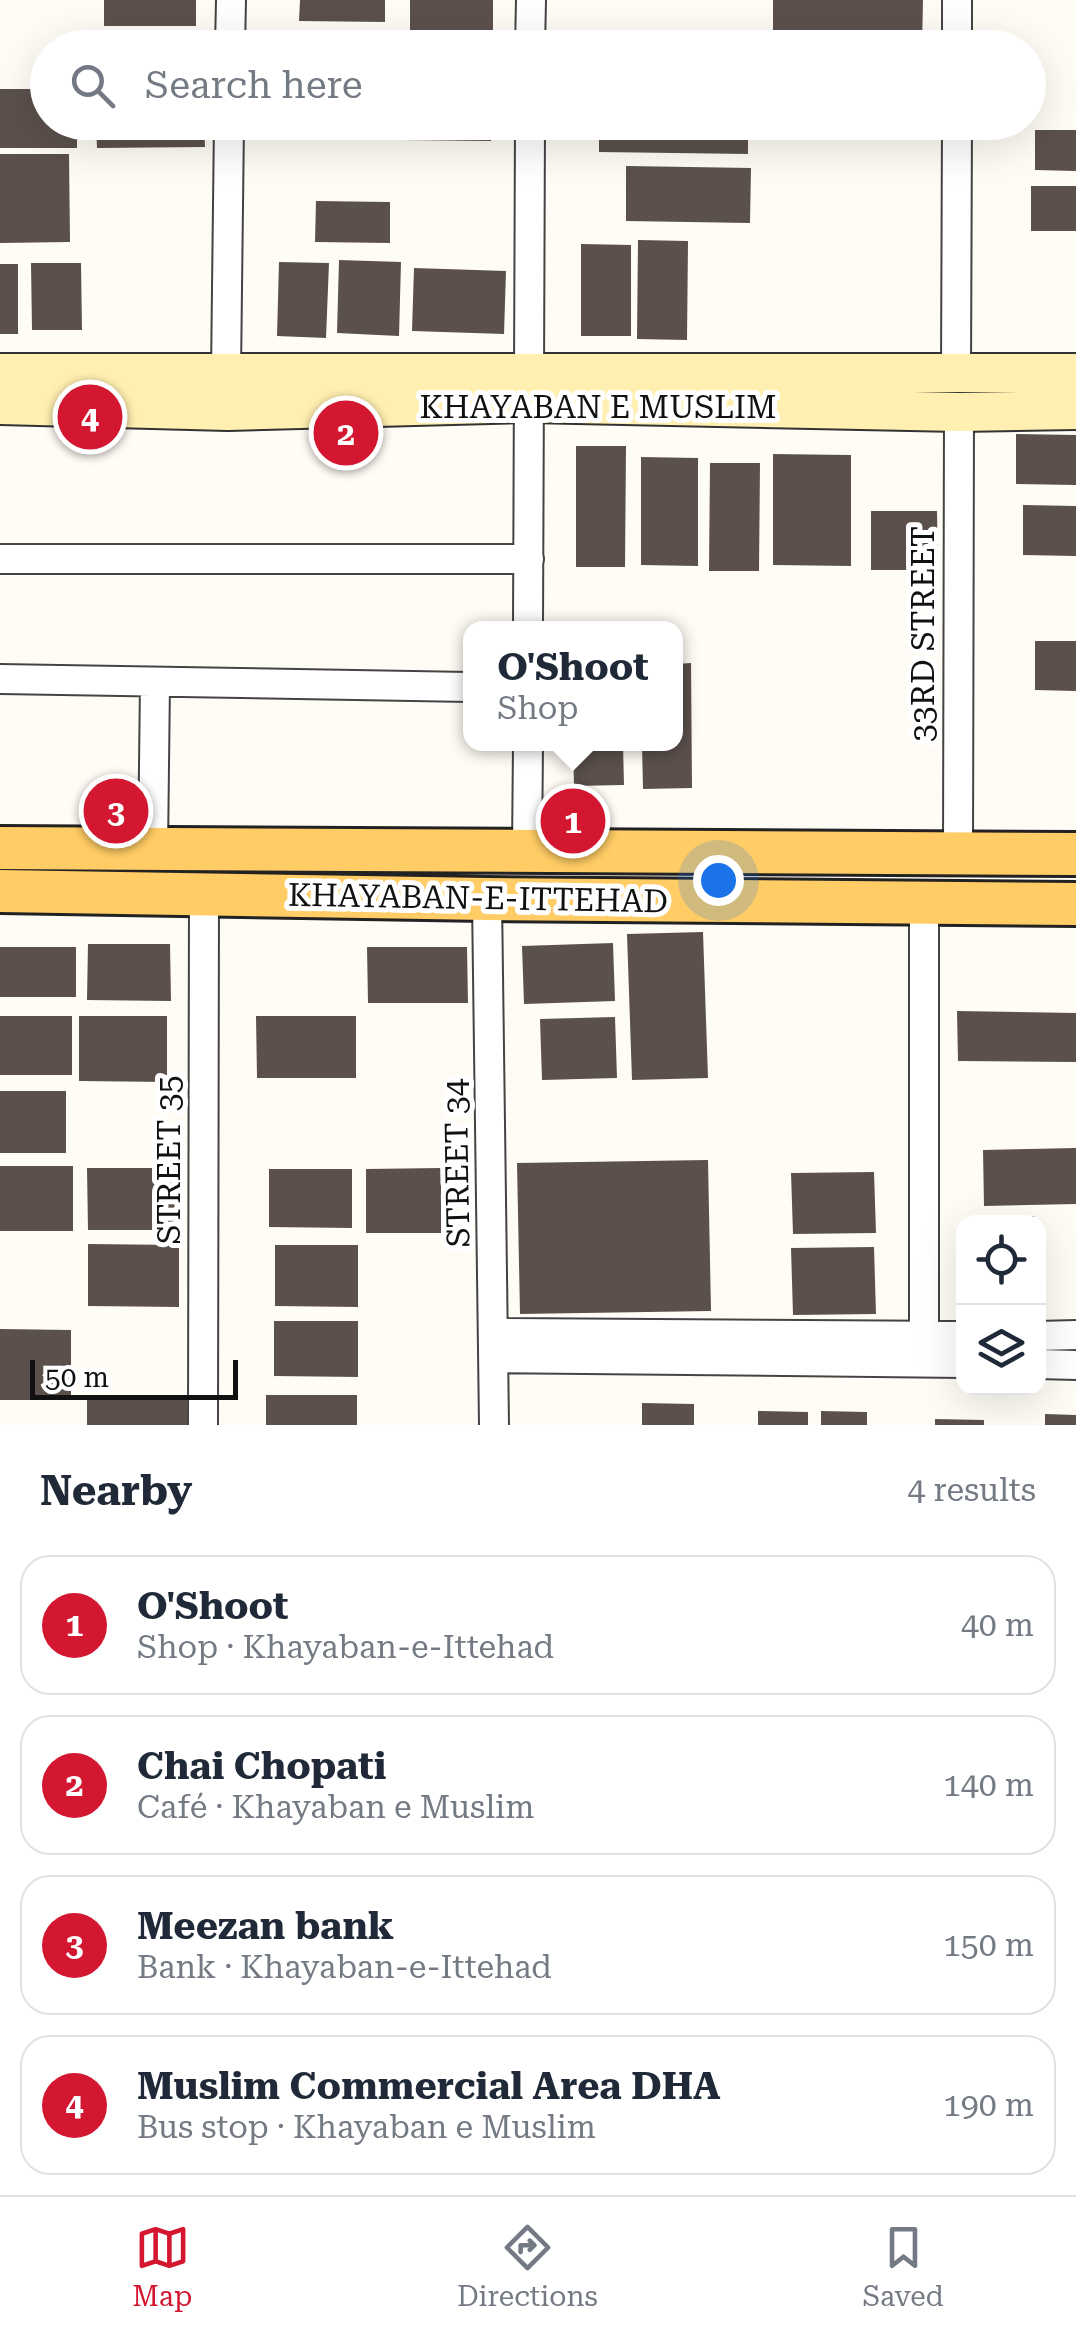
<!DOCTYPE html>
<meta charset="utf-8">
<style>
body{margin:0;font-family:"Roboto Serif",serif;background:#f2f2f3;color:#1f2937}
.controls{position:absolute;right:30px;bottom:30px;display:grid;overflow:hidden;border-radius:20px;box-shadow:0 10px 40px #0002}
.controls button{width:90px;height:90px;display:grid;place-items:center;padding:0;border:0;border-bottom:2px solid #e0e1e3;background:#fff;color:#1f2937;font:50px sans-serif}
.scale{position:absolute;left:30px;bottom:25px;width:208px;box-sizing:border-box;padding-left:10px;border:5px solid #111;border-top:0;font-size:28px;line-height:35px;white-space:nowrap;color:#111;-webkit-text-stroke:8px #fff;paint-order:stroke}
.you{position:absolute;left:718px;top:880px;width:35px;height:35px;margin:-25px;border:8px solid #fff;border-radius:50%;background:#1a73e8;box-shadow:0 0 0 15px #1a73e833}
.badge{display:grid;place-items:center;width:65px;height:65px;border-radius:50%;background:#d31730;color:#fff;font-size:32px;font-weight:700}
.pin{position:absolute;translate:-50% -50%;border:5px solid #fff;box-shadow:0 2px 10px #0006}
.popup{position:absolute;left:463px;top:621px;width:220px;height:130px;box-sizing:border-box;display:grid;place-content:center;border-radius:20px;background:#fff;filter:drop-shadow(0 2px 8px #0005);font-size:32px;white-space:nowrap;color:#747a83}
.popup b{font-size:38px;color:#1f2937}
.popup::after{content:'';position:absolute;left:50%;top:100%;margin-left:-20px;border:20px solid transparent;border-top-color:#fff}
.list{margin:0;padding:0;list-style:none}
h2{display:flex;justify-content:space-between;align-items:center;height:130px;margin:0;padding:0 40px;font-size:42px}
h2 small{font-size:32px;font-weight:400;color:#747a83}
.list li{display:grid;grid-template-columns:65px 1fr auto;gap:30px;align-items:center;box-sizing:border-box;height:140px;margin:0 20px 20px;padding:0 20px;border:2px solid #e0e1e3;border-radius:30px}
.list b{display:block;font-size:38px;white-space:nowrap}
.list p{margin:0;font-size:32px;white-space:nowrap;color:#747a83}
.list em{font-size:32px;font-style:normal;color:#747a83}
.icon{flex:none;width:55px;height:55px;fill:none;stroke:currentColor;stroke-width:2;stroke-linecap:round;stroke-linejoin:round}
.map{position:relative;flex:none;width:1076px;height:1425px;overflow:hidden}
.search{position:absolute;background:#fff;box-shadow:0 10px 40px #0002;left:30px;right:30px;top:30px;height:110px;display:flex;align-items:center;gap:25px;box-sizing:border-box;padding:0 35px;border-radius:55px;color:#747a83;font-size:38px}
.sheet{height:770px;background:#fff}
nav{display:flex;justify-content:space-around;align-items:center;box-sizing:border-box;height:140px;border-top:2px solid #e0e1e3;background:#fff;font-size:28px;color:#747a83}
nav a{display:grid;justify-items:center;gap:5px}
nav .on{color:#d31730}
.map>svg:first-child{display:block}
.building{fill:#5b504c}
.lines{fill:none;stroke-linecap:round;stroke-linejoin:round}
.street-casing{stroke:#444;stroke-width:32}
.secondary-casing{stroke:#333;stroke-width:42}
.primary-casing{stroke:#222;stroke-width:48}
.street{stroke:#fff;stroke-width:28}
.secondary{stroke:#ffefb0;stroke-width:38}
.primary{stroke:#ffcc65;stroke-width:42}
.labels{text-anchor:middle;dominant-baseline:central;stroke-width:10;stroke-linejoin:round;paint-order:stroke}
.street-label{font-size:32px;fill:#111;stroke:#fff}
</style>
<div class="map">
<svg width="1076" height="1425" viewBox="0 0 1076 1425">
<rect width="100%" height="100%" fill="#fffcf5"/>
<path class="building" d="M 104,0 L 196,0 L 196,26 L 104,26 Z
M 300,0 L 385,0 L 385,22 L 299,21 Z
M 410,0 L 493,0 L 493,39 L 410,38 Z
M 773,0 L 923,0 L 922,48 L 773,48 Z
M 282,36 L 390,38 L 390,48 L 282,48 Z
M 0,89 L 48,89 L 48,122 L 77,122 L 77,148 L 0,148 Z
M 96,122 L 204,122 L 205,147 L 97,148 Z
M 292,122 L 392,122 L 391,140 L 292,139 Z
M 404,122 L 491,122 L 491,141 L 404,140 Z
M 599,122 L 748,122 L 748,154 L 599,152 Z
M 1035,130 L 1076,130 L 1076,171 L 1035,170 Z
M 0,154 L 69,154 L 70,242 L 0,243 Z
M 626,166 L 751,168 L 750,223 L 626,221 Z
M 1031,186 L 1076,186 L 1076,231 L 1031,231 Z
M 316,201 L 390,202 L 390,243 L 315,242 Z
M 638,240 L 688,241 L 687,340 L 637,339 Z
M 581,244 L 631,245 L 631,336 L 581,336 Z
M 339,260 L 401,262 L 399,336 L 337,333 Z
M 279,262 L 329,263 L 326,338 L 277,336 Z
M 31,263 L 81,263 L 82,330 L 32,330 Z
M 0,264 L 18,264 L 18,334 L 0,334 Z
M 414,268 L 506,271 L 504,334 L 412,331 Z
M 1016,434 L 1076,435 L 1076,485 L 1016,484 Z
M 576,446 L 626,446 L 625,567 L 576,567 Z
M 773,454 L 851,455 L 851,566 L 773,565 Z
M 641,457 L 698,458 L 698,566 L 641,565 Z
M 710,463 L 760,463 L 759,571 L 709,571 Z
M 1023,505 L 1076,506 L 1076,556 L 1023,555 Z
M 871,511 L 937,511 L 938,570 L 871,570 Z
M 1035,641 L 1076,641 L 1076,691 L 1035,690 Z
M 691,663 L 692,788 L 643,789 L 642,744 L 676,744 L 676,664 Z
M 573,744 L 623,744 L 624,785 L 574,786 Z
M 703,932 L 708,1078 L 632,1080 L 627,934 Z
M 613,943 L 615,1001 L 524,1004 L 522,946 Z
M 88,944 L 170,944 L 171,1001 L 87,1000 Z
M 0,947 L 76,947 L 76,997 L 0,997 Z
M 367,947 L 467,947 L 468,1003 L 368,1003 Z
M 957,1011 L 1076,1013 L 1076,1062 L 958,1061 Z
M 0,1016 L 72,1016 L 72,1075 L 0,1075 Z
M 79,1016 L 167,1016 L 167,1082 L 79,1081 Z
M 256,1016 L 356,1016 L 356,1078 L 257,1078 Z
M 615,1017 L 617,1078 L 542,1080 L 540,1019 Z
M 0,1091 L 66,1091 L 66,1153 L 0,1153 Z
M 1076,1148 L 1076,1204 L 984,1206 L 983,1150 Z
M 708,1160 L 711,1311 L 520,1314 L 517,1163 Z
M 0,1166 L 73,1166 L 73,1231 L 0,1231 Z
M 87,1168 L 179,1168 L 179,1230 L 88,1230 Z
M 441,1168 L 441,1233 L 366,1233 L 366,1169 Z
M 269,1169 L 352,1169 L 352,1228 L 269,1227 Z
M 874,1172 L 876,1233 L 793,1234 L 791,1173 Z
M 1034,1216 L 1035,1222 L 975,1222 L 975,1218 Z
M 88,1244 L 179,1245 L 179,1307 L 88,1306 Z
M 275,1245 L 358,1245 L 358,1307 L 275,1306 Z
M 874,1247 L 876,1314 L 793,1315 L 791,1248 Z
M 274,1321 L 358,1321 L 358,1377 L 274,1376 Z
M 0,1329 L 71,1330 L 71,1400 L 0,1400 Z
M 266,1395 L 357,1395 L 357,1425 L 266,1425 Z
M 87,1398 L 187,1398 L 187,1425 L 87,1425 Z
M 642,1403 L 694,1404 L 694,1425 L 642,1425 Z
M 758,1411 L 808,1412 L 808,1425 L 758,1425 Z
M 821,1411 L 867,1412 L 867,1425 L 821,1425 Z
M 1045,1414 L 1076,1415 L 1076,1425 L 1045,1425 Z
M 935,1419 L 984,1420 L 984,1425 L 935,1425 Z"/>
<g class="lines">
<g class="street-casing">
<path id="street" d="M 230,48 L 231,0
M 530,48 L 531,0
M 957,48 L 957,0
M 956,371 L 957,122
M 226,373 L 229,122
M 0,559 L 529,559
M 528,628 L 530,122
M 0,679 L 470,687
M 153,849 L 155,682
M 527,852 L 528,744
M 958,855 L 959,412
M 487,899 L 494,1425
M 924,902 L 924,1350
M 495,1333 L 964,1336
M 1038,1336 L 1076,1335
M 496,1358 L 964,1363
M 1038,1364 L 1076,1365
M 203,1425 L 204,895"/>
</g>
<g class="secondary-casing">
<path id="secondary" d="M 0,373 L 1076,373
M 0,405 L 228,411 L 529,403 L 959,412 L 1076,410"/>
</g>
<g class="primary-casing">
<path id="primary" d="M 0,848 L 1076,854
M 0,891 L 487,899 L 1076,904"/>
</g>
<use href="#street" class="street"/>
<use href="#secondary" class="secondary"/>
<use href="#primary" class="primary"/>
</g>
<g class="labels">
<g class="street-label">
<text x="598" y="407">KHAYABAN E MUSLIM</text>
<text transform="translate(923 634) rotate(-90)">33RD STREET</text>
<text transform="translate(478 898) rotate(1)">KHAYABAN-E-ITTEHAD</text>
<text transform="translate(169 1160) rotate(-90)">STREET 35</text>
<text transform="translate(457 1163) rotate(-91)">STREET 34</text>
</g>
</g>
</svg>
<div class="controls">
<button><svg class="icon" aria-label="locate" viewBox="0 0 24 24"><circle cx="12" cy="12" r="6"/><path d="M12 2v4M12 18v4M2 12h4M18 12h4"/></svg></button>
<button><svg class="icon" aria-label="layers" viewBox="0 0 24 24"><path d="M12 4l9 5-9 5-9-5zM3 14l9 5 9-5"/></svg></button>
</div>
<div class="scale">50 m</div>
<div class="you"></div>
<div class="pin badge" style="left:573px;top:821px">1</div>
<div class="popup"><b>O'Shoot</b>Shop</div>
<div class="pin badge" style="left:346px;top:433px">2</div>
<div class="pin badge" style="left:116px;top:811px">3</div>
<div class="pin badge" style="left:90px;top:417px">4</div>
<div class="search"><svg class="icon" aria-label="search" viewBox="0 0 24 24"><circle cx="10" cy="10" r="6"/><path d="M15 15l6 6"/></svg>Search here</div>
</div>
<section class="sheet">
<h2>Nearby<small>4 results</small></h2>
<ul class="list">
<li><span class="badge">1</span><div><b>O'Shoot</b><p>Shop · Khayaban-e-Ittehad</p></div><em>40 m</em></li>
<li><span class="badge">2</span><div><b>Chai Chopati</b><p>Café · Khayaban e Muslim</p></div><em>140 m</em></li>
<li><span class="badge">3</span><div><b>Meezan bank</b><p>Bank · Khayaban-e-Ittehad</p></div><em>150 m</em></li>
<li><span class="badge">4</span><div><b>Muslim Commercial Area DHA</b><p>Bus stop · Khayaban e Muslim</p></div><em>190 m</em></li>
</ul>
</section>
<nav>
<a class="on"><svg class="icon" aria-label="map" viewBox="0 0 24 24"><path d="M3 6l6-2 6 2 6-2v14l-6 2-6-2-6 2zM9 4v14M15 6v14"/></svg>Map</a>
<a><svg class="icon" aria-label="directions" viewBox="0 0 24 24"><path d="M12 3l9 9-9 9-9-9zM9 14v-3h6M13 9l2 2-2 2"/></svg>Directions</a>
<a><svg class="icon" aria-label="saved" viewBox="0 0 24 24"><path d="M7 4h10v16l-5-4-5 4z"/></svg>Saved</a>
</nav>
